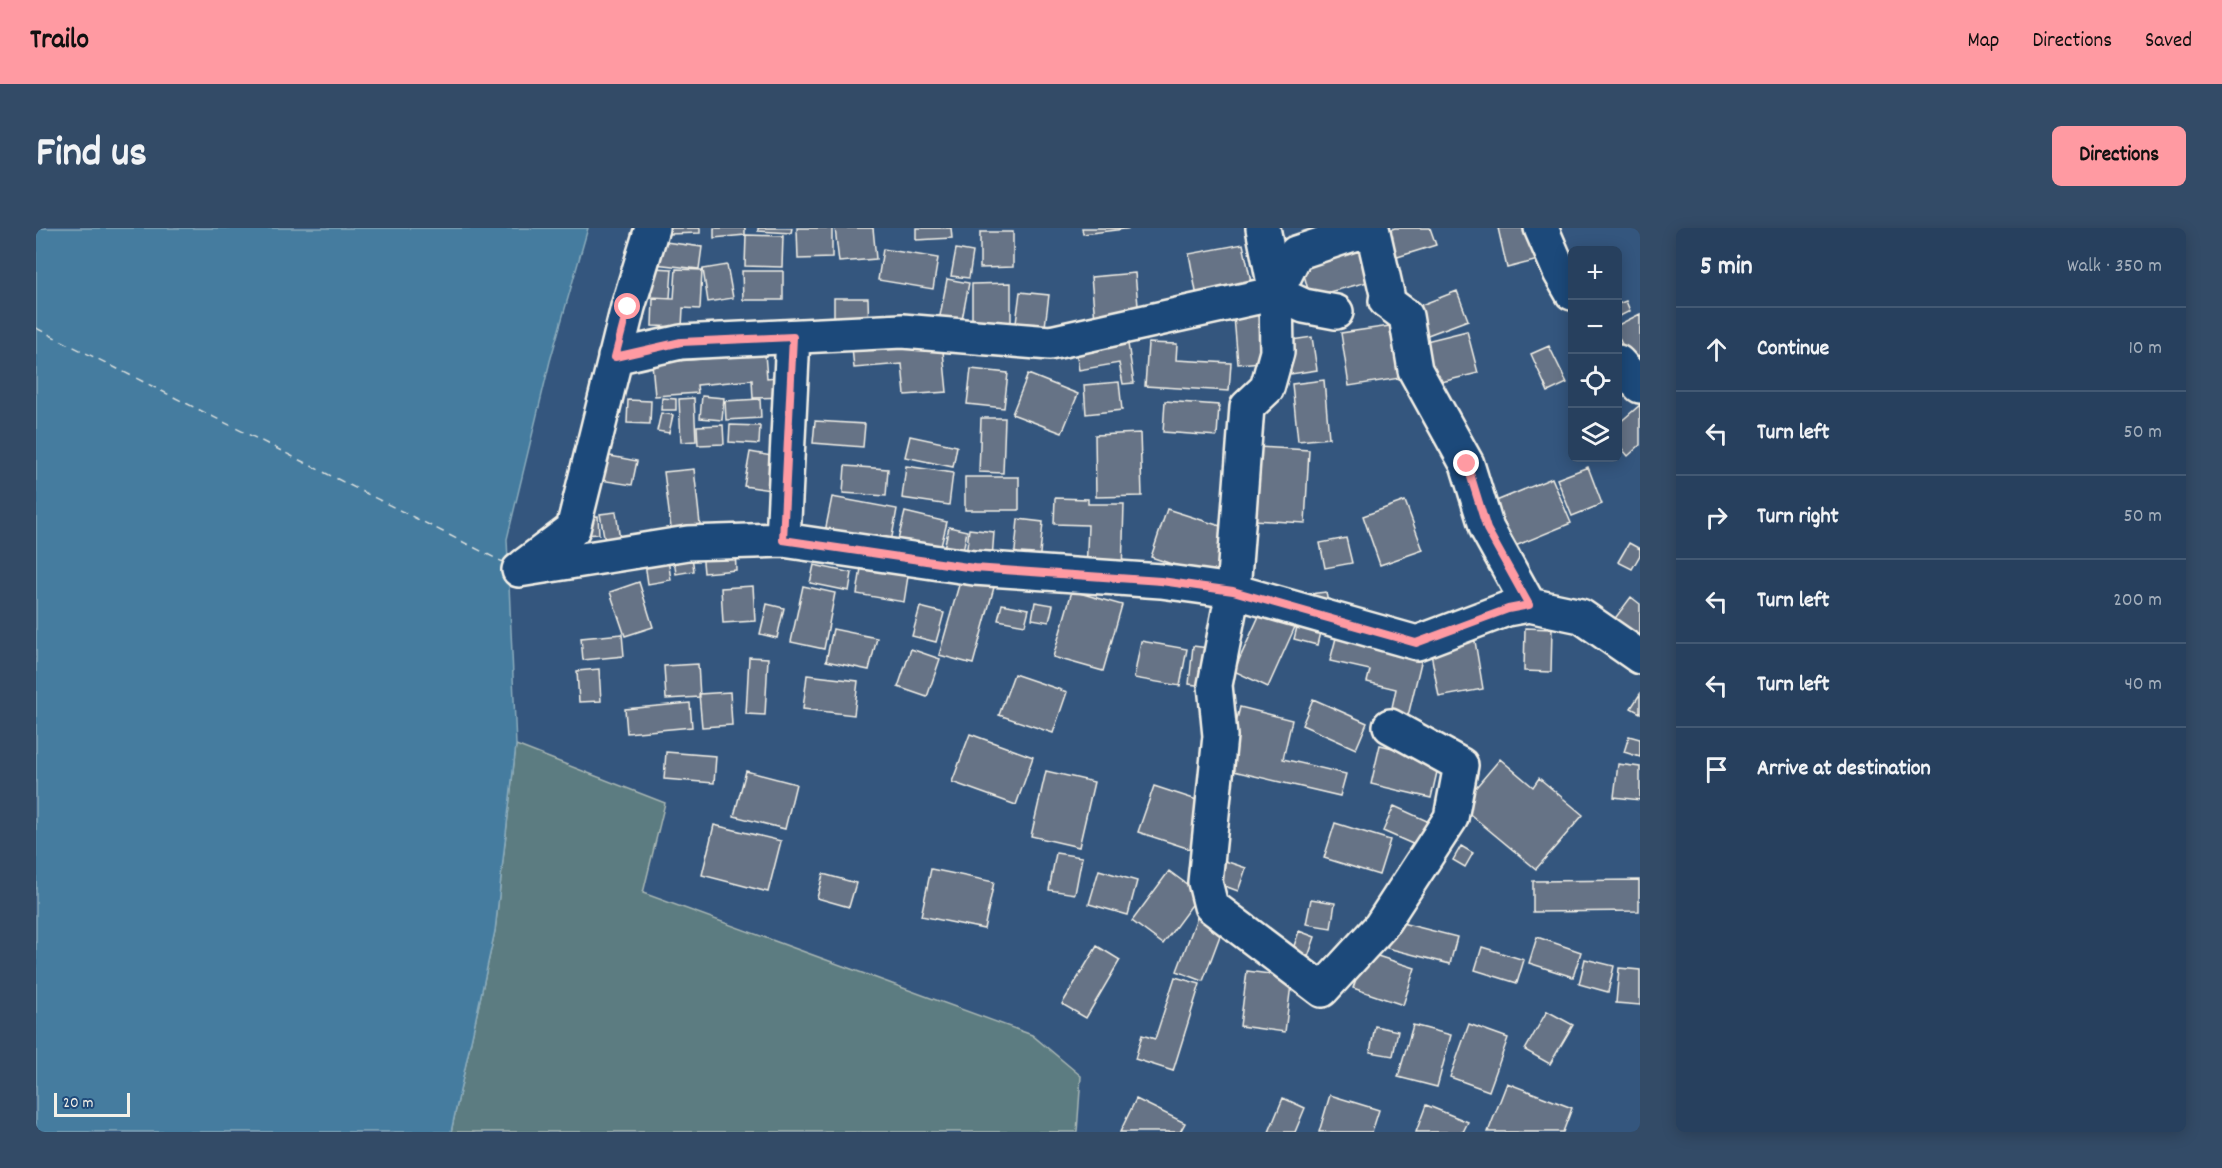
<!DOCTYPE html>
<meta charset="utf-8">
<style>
body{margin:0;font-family:Dekko,sans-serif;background:#334b67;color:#f1f3f6}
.controls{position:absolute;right:18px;top:18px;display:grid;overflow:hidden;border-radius:9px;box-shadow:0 3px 15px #0003}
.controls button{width:54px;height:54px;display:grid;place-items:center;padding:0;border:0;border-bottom:2px solid #435973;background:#27405e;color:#f1f3f6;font:30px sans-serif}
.scale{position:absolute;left:18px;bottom:15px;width:76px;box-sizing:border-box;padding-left:6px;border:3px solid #f4f1e8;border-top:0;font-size:16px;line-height:21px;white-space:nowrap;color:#f4f1e8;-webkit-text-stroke:4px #1f4a7a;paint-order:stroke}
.stop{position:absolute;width:18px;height:18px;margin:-14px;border:4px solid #ff9aa2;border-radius:50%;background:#fff}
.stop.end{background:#ff9aa2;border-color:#fff;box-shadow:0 2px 6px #0008}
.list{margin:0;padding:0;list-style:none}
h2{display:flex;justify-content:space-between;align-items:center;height:78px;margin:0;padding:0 24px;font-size:26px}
h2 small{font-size:20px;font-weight:400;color:#a4afbc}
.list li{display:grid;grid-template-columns:39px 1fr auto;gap:18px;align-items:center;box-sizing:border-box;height:84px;padding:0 24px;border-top:2px solid #435973}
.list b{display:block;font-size:22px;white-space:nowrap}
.list em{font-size:20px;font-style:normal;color:#a4afbc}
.icon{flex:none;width:33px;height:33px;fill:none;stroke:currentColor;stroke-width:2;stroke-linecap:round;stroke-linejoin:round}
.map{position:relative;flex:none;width:1604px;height:904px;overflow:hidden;border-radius:9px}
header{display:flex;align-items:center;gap:36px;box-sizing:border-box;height:84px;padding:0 30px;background:#ff9aa2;color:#111}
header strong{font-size:28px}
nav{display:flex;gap:33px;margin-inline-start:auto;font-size:21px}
.intro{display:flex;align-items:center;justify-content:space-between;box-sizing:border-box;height:144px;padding:0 36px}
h1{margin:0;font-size:42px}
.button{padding:15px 27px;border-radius:9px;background:#ff9aa2;color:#111;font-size:21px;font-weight:700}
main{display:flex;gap:36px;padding:0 36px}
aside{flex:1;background:#27405e;border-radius:9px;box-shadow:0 3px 15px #0003}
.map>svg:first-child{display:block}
.green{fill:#5c7c81;stroke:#a8b6b4;stroke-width:1.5}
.water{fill:#447c9f;stroke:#8aabbc;stroke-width:1.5}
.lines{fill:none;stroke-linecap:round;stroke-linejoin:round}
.ferry{stroke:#dadfdd;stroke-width:1.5;stroke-dasharray:8 6;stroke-linecap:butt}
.building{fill:#667386;stroke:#f4f1e8;stroke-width:1.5}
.minor-casing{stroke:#f4f1e8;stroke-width:38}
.minor{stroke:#1f4a7a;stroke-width:33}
.route{stroke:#ff9aa2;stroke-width:8}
</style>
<header>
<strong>Trailo</strong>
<nav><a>Map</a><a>Directions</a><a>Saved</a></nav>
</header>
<div class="intro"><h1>Find us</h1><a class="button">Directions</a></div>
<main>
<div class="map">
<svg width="1604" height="904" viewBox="0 0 1604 904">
<rect width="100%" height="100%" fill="#34567e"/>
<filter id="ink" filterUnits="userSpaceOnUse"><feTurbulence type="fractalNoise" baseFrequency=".0167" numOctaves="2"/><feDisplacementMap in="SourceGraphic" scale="12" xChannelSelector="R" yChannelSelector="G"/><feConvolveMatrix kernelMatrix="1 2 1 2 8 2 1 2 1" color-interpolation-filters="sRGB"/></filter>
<g filter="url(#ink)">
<path class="green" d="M 480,517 L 629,575 L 607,665 L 996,807 L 1045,848 L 1041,904 L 415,904 L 459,703 Z"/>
<path class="water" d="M 0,0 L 552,0 L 514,133 L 471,311 L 480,517 L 459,703 L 415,904 L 0,904 Z"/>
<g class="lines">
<path class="ferry" d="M 0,100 L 469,335"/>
</g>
<path class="building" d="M 631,0 L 664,0 L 664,5 L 632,6 Z
M 678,0 L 709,0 L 709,7 L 678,10 Z
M 722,0 L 756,0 L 755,5 L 722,3 Z
M 761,0 L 796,0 L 796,30 L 762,31 Z
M 799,0 L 837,0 L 840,31 L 803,34 Z
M 880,0 L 915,0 L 916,10 L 880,12 Z
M 1046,0 L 1097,0 L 1047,6 Z
M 1359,0 L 1394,0 L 1400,17 L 1355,31 L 1347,4 Z
M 1462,0 L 1499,0 L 1506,31 L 1471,40 Z
M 944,4 L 977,4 L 977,39 L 944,40 Z
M 710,7 L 747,8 L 746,39 L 709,38 Z
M 622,13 L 666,19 L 663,41 L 619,36 Z
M 1333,14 L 1343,51 L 1274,69 L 1264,32 Z
M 1207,16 L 1216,58 L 1161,69 L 1153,26 Z
M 847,21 L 902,30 L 897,61 L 842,52 Z
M 920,21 L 937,24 L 933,50 L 915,48 Z
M 691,37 L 697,70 L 672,74 L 667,41 Z
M 617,40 L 636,41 L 634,70 L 615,69 Z
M 640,41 L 666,42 L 664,81 L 647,80 L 646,99 L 616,98 L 617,70 L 638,71 Z
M 706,43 L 747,43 L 747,72 L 707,72 Z
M 1099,45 L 1103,88 L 1059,92 L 1055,49 Z
M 911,51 L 933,55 L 925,97 L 903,93 Z
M 975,55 L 975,105 L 936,105 L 936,56 Z
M 1421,63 L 1432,92 L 1381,111 L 1370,83 Z
M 984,64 L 1013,67 L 1008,106 L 979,103 Z
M 798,70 L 832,70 L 833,103 L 798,104 Z
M 1235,73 L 1236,96 L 1223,97 L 1226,134 L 1202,136 L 1197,77 Z
M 1590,73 L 1594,83 L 1582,89 L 1582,76 Z
M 1604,86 L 1604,128 L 1594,133 L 1582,108 L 1582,97 Z
M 1368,96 L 1377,148 L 1313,158 L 1305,105 Z
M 1431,103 L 1442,145 L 1393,157 L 1382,115 Z
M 1091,109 L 1098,155 L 1087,156 L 1083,135 L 1043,142 L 1039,117 Z
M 1276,109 L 1281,142 L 1255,146 L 1249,113 Z
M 906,113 L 911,164 L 869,167 L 866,136 L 818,140 L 816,120 Z
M 1112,115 L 1141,116 L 1140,132 L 1195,135 L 1193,163 L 1109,158 Z
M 1513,118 L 1531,155 L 1512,164 L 1495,126 Z
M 729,126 L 731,150 L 750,148 L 751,169 L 717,170 L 716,152 L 661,157 L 662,165 L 619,168 L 616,135 Z
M 935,141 L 972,145 L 968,180 L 931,176 Z
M 992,146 L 1042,166 L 1026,205 L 976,186 Z
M 1288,152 L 1293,210 L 1262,213 L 1256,156 Z
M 1083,154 L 1086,182 L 1050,186 L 1048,157 Z
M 666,168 L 688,170 L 686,192 L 664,190 Z
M 626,170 L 640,171 L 640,182 L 625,182 Z
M 658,170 L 660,213 L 645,214 L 643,171 Z
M 724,171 L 725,190 L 690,192 L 689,173 Z
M 592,172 L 615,173 L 614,196 L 591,195 Z
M 1129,173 L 1183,177 L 1181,208 L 1127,204 Z
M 1604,177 L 1604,217 L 1592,228 L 1582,216 L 1582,196 Z
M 625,185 L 637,187 L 633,205 L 621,203 Z
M 945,190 L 969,190 L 967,245 L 943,244 Z
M 779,193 L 829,196 L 827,219 L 777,215 Z
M 687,197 L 688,216 L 662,217 L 661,198 Z
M 694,197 L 724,198 L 723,216 L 693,214 Z
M 1104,205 L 1106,268 L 1060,269 L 1059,207 Z
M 874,208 L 921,218 L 917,239 L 869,229 Z
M 1222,219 L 1273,222 L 1269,295 L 1217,292 Z
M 714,224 L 747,230 L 741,263 L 708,258 Z
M 569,227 L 601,233 L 596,257 L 564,252 Z
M 809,238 L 852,241 L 850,268 L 807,265 Z
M 870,238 L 917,245 L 913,277 L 866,270 Z
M 1552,239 L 1566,276 L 1536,288 L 1521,251 Z
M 658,241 L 665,305 L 636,308 L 628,244 Z
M 929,249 L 983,249 L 983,282 L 929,282 Z
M 1516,250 L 1535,295 L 1472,321 L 1453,276 Z
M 796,269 L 861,281 L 854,320 L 788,309 Z
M 1019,270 L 1052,271 L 1052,276 L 1088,276 L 1086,346 L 1050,345 L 1052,297 L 1018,296 Z
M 1369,273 L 1387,322 L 1344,337 L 1327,288 Z
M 1131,281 L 1200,303 L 1183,352 L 1115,329 Z
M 580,284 L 584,312 L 569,314 L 564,286 Z
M 869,284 L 911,294 L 903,326 L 861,316 Z
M 562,288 L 563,306 L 546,307 L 544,289 Z
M 982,291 L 1007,294 L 1003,336 L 978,333 Z
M 913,299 L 931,303 L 926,328 L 907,324 Z
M 933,301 L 958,304 L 956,331 L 930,329 Z
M 1310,310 L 1316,335 L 1289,340 L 1284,315 Z
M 1593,315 L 1604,321 L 1604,327 L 1596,341 L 1582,334 Z
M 699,320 L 700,342 L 668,345 L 666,322 Z
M 655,321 L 658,343 L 640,346 L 637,323 Z
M 631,324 L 635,352 L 612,356 L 608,328 Z
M 778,337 L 816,345 L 813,363 L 774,355 Z
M 825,340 L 872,348 L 868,374 L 821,366 Z
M 927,343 L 960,352 L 937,436 L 903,427 Z
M 603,354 L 617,399 L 589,408 L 574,364 Z
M 717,358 L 719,393 L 687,395 L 685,360 Z
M 767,358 L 799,365 L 788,421 L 755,414 Z
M 1036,363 L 1086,377 L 1067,443 L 1017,429 Z
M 1290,364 L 1292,375 L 1274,377 L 1273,366 Z
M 1595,369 L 1604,376 L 1604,414 L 1577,393 Z
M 999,374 L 1017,377 L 1013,394 L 996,391 Z
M 1229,375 L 1263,390 L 1232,459 L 1198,443 Z
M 731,376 L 748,380 L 741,410 L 724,406 Z
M 966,376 L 993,381 L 989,397 L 962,392 Z
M 884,379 L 908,385 L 900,414 L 876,408 Z
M 1263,391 L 1286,396 L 1281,417 L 1258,411 Z
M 1489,400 L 1516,401 L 1515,444 L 1488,443 Z
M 797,401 L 841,410 L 833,442 L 790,433 Z
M 586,406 L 588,428 L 547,432 L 545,410 Z
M 1301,406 L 1387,426 L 1372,488 L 1355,484 L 1360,461 L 1331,454 L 1334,442 L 1294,433 Z
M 1105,413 L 1151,421 L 1144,458 L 1098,450 Z
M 1439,413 L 1447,461 L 1403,469 L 1394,420 Z
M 1157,418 L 1180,421 L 1174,459 L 1153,456 Z
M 875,421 L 904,431 L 891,469 L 862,459 Z
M 713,429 L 732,430 L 729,487 L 710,486 Z
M 662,436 L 664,469 L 630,471 L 628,438 Z
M 563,441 L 565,473 L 543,474 L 541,443 Z
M 978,446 L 1031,464 L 1017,505 L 963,487 Z
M 771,447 L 822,453 L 818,487 L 767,481 Z
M 694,464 L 696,497 L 666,499 L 663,466 Z
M 1604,466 L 1604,485 L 1595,480 Z
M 1277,471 L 1331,495 L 1320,521 L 1266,497 Z
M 654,475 L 656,499 L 591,505 L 589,481 Z
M 1204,479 L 1256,492 L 1247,531 L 1310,546 L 1304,568 L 1189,541 Z
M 934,506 L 997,529 L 980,577 L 916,554 Z
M 1593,508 L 1604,511 L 1604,529 L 1588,524 Z
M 1344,517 L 1404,531 L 1395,570 L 1335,556 Z
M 630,524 L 680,528 L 678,555 L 628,551 Z
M 1464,531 L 1497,559 L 1503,550 L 1547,587 L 1500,641 L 1424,578 Z
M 1582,536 L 1604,539 L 1604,572 L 1578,569 Z
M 710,543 L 760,556 L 749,601 L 698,588 Z
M 1010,543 L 1058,554 L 1043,619 L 995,608 Z
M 1118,558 L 1173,576 L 1157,622 L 1102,604 Z
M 1358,578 L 1400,597 L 1388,621 L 1347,603 Z
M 1299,595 L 1354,612 L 1343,647 L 1288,630 Z
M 678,597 L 745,613 L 732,664 L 666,647 Z
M 1425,618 L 1437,625 L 1429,639 L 1417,632 Z
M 1020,625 L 1046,629 L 1039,666 L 1013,662 Z
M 1186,632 L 1210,640 L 1202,663 L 1178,654 Z
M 895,641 L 958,654 L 948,701 L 885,688 Z
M 1063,642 L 1101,653 L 1092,687 L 1053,676 Z
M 1133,643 L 1164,666 L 1127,716 L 1096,693 Z
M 787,646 L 820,655 L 813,679 L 781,670 Z
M 1603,652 L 1603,683 L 1497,684 L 1497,653 Z
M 1275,671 L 1299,675 L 1295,700 L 1270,696 Z
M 1162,687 L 1188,697 L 1167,753 L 1141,743 Z
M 1358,693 L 1421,709 L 1414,736 L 1351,720 Z
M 1263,703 L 1279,709 L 1272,729 L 1256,724 Z
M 1501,709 L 1545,724 L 1537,749 L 1493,735 Z
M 1061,718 L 1084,732 L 1050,790 L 1026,776 Z
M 1446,719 L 1488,732 L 1481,755 L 1439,742 Z
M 1329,724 L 1379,740 L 1367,777 L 1317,760 Z
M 1549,731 L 1578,738 L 1572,764 L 1543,756 Z
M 1583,740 L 1604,742 L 1604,777 L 1580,775 Z
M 1211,743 L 1256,749 L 1249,804 L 1204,798 Z
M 1139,749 L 1164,756 L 1137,843 L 1099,831 L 1106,807 L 1119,811 Z
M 1511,783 L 1537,797 L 1514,836 L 1489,822 Z
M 1433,796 L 1472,810 L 1453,863 L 1414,849 Z
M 1377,797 L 1415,807 L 1401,859 L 1362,849 Z
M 1339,798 L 1362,803 L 1357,828 L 1334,824 Z
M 1471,855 L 1536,880 L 1527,904 L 1452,904 Z
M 1294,867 L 1343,882 L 1336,904 L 1283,904 Z
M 1247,870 L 1269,880 L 1259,904 L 1233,904 Z
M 1100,871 L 1149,895 L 1144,904 L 1084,904 Z
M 1390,877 L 1432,894 L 1427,904 L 1380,904 Z"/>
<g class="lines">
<g class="minor-casing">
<path id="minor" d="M 1227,0 L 1240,65 L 1241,124 L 1231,160 L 1211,179 L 1197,363 L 1179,457 L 1184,508 L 1169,654 L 1175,678 L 1286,762 L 1344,699 L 1415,590 L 1425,537 L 1354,498
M 1336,0 L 1351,66 L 1350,73 L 1370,88 L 1379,142 L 1431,236 L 1451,301 L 1493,377
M 1505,0 L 1524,44 L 1536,65
M 1240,65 L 1268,78 L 1300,84
M 579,129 L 645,114 L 866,103 L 1014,115 L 1240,65 L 1260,25 L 1335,0
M 1582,134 L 1604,158
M 747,312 L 757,109
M 488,338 L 537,301 L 592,79 L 616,0
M 483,342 L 652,315 L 747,312 L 938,340 L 1125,353 L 1197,363 L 1381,415 L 1471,381 L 1493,377 L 1545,388 L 1604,429"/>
</g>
<use href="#minor" class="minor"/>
</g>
</g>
<g class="lines" filter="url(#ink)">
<path class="route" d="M 592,79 L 579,129 L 645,114 L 757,109 L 747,312 L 938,340 L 1125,353 L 1197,363 L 1380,415 L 1472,381 L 1493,377 L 1451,301 L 1431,236"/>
</g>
</svg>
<div class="controls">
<button>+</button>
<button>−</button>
<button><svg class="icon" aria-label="locate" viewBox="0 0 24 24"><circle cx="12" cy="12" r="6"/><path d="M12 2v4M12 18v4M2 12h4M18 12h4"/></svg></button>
<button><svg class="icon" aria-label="layers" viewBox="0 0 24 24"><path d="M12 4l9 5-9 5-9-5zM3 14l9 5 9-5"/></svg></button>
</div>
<div class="scale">20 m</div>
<div class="stop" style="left:592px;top:79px"></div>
<div class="stop end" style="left:1431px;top:236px"></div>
</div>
<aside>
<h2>5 min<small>Walk · 350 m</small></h2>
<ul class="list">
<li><svg class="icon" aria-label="ahead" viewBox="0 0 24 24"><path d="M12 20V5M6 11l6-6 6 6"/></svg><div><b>Continue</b></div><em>10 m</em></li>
<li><svg class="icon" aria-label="left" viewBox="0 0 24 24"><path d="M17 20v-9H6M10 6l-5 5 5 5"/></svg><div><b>Turn left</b></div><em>50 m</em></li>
<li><svg class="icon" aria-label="right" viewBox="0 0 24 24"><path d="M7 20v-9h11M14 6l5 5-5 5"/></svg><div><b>Turn right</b></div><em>50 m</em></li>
<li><svg class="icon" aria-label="left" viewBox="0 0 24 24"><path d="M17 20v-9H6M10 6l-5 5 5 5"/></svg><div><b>Turn left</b></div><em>200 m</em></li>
<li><svg class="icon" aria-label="left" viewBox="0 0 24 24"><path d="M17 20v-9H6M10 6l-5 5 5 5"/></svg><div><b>Turn left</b></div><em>40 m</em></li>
<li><svg class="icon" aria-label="arrive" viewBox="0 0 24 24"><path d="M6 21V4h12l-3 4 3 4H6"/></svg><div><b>Arrive at destination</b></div></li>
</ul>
</aside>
</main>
